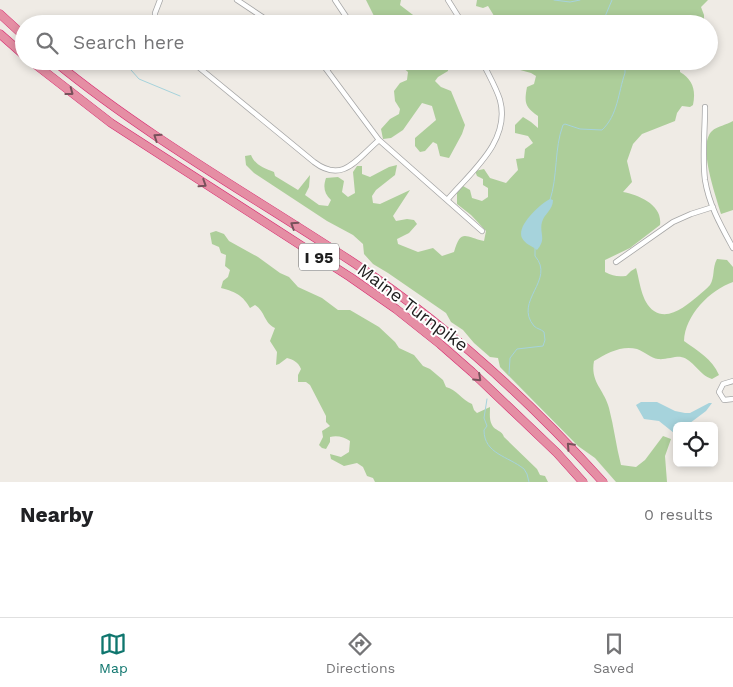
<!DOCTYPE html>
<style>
body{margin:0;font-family:"Work Sans",sans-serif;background:#f6f6f6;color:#202124}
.controls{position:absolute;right:15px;bottom:15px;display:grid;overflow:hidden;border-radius:8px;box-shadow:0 2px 8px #0003}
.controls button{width:45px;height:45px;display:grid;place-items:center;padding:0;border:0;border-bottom:1px solid #e0e0e0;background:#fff;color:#202124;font:25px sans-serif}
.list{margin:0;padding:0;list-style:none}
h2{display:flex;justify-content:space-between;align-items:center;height:65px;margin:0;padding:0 20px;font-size:21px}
h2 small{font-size:16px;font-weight:400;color:#757577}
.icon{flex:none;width:28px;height:28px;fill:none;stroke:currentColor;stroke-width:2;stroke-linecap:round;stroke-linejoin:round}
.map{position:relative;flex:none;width:733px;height:482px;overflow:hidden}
.search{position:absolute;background:#fff;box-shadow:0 2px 8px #0003;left:15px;right:15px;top:15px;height:55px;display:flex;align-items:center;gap:12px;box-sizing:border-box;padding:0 18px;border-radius:28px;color:#757577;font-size:19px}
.sheet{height:135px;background:#fff}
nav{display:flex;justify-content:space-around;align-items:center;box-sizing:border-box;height:70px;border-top:1px solid #e0e0e0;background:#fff;font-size:14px;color:#757577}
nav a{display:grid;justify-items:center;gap:2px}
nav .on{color:#0f766e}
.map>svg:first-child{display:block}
.forest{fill:#adce9a}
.water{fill:#a6d3dc}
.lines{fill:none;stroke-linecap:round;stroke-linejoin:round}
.stream{stroke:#a6d3dc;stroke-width:1}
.minor-casing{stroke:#a6a6a6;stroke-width:6}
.motorway-casing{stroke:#d7286f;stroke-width:9}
.minor{stroke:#fff;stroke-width:4.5}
.motorway{stroke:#e58ea4;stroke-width:8}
.oneway{stroke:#78515b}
.labels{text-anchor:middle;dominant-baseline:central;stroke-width:4;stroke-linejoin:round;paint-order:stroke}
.shield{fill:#fff;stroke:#626262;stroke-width:1}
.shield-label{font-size:16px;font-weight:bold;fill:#1f1f1f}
.street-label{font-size:18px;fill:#1f1f1f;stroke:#fff}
</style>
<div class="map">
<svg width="733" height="482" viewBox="0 0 733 482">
<rect width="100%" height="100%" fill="#efebe5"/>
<path class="forest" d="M 366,0 L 401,0 L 400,5 L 417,18 L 416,24 L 378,24 Z
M 477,0 L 708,0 L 701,7 L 704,15 L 704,24 L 683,24 L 676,18 L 675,24 L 499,24 L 488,6 L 483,8 L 476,6 Z
M 395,61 L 440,61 L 440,64 L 448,63 L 448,71 L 438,77 L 435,81 L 441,87 L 451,91 L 465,125 L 462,134 L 449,158 L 440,156 L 437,144 L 433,142 L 425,151 L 420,152 L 415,146 L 415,138 L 436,120 L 432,106 L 422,103 L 403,130 L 391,138 L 383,139 L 381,129 L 390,119 L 399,114 L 400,109 L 395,101 L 394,91 L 400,83 L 407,80 L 408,72 Z
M 513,61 L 680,61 L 680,72 C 693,80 696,90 693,105 L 690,107 L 682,106 L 677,113 L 675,121 L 642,134 L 633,144 L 627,161 L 632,182 L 623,192 C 639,195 663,205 660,225 L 630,248 L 605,260 L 605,272 C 613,276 617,277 626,276 L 631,271 L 636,268 C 640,281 641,302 654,311 C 669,321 687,305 698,296 C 702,292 707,289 710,285 C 715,277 712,268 717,259 L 727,260 L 733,267 L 733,282 C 710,290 685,315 684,341 C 698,351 712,359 719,375 L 712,379 C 699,375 693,359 681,357 C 676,356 665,360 658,359 C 651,358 645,352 637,349 C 622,345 607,353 594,361 C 590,382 604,389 609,408 C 614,427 616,446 621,465 L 636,467 L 645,460 L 663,436 L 671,439 L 665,456 L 667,482 L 616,482 L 595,458 L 578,446 L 500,367 L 498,358 L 490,357 L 474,343 L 463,330 L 451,322 L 446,313 L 388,273 L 373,264 L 364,254 L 363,244 L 353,235 L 327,221 L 254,173 L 246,165 L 245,156 L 251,155 C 255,165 264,168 274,172 L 275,176 L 298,190 L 310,175 L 309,187 L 305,195 L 319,205 L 328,206 L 331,200 C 324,193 323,187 326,178 L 338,177 L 344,181 L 342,192 L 348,197 L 355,193 L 353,172 L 357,166 L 362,166 L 362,174 L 370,177 L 389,167 L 397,165 L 395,175 L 376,190 L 372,196 L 373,203 L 380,204 L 410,190 L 393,216 L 396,221 L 407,219 L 414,220 L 417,224 L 409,233 L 397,239 L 398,244 L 418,252 L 433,248 L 442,256 L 454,252 C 461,228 465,237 484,241 L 486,231 L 471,215 L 457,204 L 457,193 L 463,186 L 470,190 L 472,198 L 482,201 L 488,197 L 488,188 L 483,185 L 483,179 L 477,176 L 475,171 L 484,169 L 490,178 L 506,183 L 518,170 L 516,159 L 524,158 L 525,149 L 533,143 L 528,136 L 515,133 L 515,125 L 523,117 L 531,122 L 538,128 L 538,116 C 525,107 524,103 527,87 L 534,84 L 536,76 L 531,73 L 513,68 Z
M 733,121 L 733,210 L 721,214 C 716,196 697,145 712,131 C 717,126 727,125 733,121 Z
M 216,231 L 224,234 L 229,241 L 258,257 L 280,273 L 289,277 L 298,287 L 322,298 L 338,310 L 350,310 L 379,327 L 395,342 L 399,348 L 414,355 L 423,366 L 430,369 L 443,380 L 446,387 C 456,389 462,400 472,404 L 474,410 L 477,413 L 490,407 C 490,414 489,419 492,425 C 495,431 502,430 504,437 L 537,469 L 540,475 L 545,476 L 548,482 L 375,482 L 373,478 L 367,476 L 363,467 L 357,463 L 344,466 L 331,459 L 330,454 L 341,457 L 349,452 L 350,441 C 344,437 337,435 330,437 L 330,442 L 326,449 L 322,448 L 319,445 L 323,437 L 322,431 L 330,426 L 326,422 L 326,416 L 310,385 L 306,382 L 298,382 L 298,375 L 301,369 C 298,362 294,360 287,358 L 279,364 L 276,365 L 277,352 L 270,341 L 275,328 C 264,323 265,311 255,305 L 250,308 C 243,296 237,292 221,288 L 223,281 L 228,277 L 230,270 L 225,266 L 226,255 L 221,253 L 219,247 L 212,244 L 210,233 Z"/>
<path class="water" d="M 550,199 L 553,200 C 553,210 544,214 542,222 C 539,233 547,239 537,250 C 532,246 525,244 522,238 C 516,226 540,204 550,199 Z
M 641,402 L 657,402 L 675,411 L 685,413 L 690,413 L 709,403 L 712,403 L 706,411 L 686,426 L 677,426 L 677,432 L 674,433 L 659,421 L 644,419 L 636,405 Z"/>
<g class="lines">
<path class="stream" d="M 554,0 L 570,2 L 580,0
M 29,24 L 32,22 L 35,24
M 598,24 L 604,19 L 612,0
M 123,61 L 139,79 L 180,96
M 550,200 C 558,176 554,149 563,125 L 565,124 L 580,129 L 602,130 C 618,115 618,93 625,73 L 625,68 L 619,64 L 606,65 L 597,61
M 509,374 L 510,358 L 517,349 L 543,346 L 545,340 L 544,332 C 541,329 537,329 534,326 C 513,301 556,280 535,256 L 535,248
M 487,399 L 484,418 L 487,426 L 484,430 C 484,454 508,456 524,469 L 527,474 L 529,482"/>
<g class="minor-casing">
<path id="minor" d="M 237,0 L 273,24
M 335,0 L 351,24
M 448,0 L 463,24
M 155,24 L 155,13 L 160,0
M 191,61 L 314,162 C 343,184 357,159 379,140
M 320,61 L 379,140 L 482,231
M 328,69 L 338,61
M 705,107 C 705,132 702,156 705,180 C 709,205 721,226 733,248
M 448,199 C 471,172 511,141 500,100 C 496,87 488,74 482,61
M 616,262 L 673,222 L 691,214 L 713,207
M 733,381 L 723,384 L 719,392 L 724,400 L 733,399"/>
</g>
<g class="motorway-casing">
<path id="motorway" d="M 0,14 L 24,36
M 0,34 L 24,55
M 31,61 L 111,123 L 350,277 L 396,309 L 440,344 L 472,372 L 557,453 L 583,482
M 54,61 C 148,138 254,197 354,263 C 447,325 529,400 603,482"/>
</g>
<use href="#minor" class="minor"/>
<use href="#motorway" class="motorway"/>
</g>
<defs><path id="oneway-chevron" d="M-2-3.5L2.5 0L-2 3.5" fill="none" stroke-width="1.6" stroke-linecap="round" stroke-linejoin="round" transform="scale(1.25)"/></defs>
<g class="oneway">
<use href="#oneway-chevron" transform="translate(70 92) rotate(37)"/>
<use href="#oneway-chevron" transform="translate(157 137) rotate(-146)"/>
<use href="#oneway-chevron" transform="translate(203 184) rotate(33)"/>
<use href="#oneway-chevron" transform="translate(294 225) rotate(-147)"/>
<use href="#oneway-chevron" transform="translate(478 378) rotate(43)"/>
<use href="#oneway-chevron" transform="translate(570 446) rotate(-133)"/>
</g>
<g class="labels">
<rect class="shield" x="299" y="243.5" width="40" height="27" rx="4"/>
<g class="shield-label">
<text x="319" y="257">I 95</text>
</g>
<g class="street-label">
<text transform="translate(413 307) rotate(37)">Maine Turnpike</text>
</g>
</g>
</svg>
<div class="controls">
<button><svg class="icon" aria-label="locate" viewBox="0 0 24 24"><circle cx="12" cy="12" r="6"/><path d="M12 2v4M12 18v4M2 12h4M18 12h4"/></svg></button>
</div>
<div class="search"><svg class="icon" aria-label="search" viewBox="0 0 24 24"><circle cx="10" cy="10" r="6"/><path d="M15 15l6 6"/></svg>Search here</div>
</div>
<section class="sheet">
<h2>Nearby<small>0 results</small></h2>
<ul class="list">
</ul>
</section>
<nav>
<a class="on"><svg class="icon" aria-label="map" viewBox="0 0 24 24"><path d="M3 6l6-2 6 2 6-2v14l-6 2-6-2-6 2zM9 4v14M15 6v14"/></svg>Map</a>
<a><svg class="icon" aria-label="directions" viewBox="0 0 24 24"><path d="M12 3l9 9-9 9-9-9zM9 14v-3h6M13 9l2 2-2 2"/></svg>Directions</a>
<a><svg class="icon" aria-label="saved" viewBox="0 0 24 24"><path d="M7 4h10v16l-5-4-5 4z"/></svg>Saved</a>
</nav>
